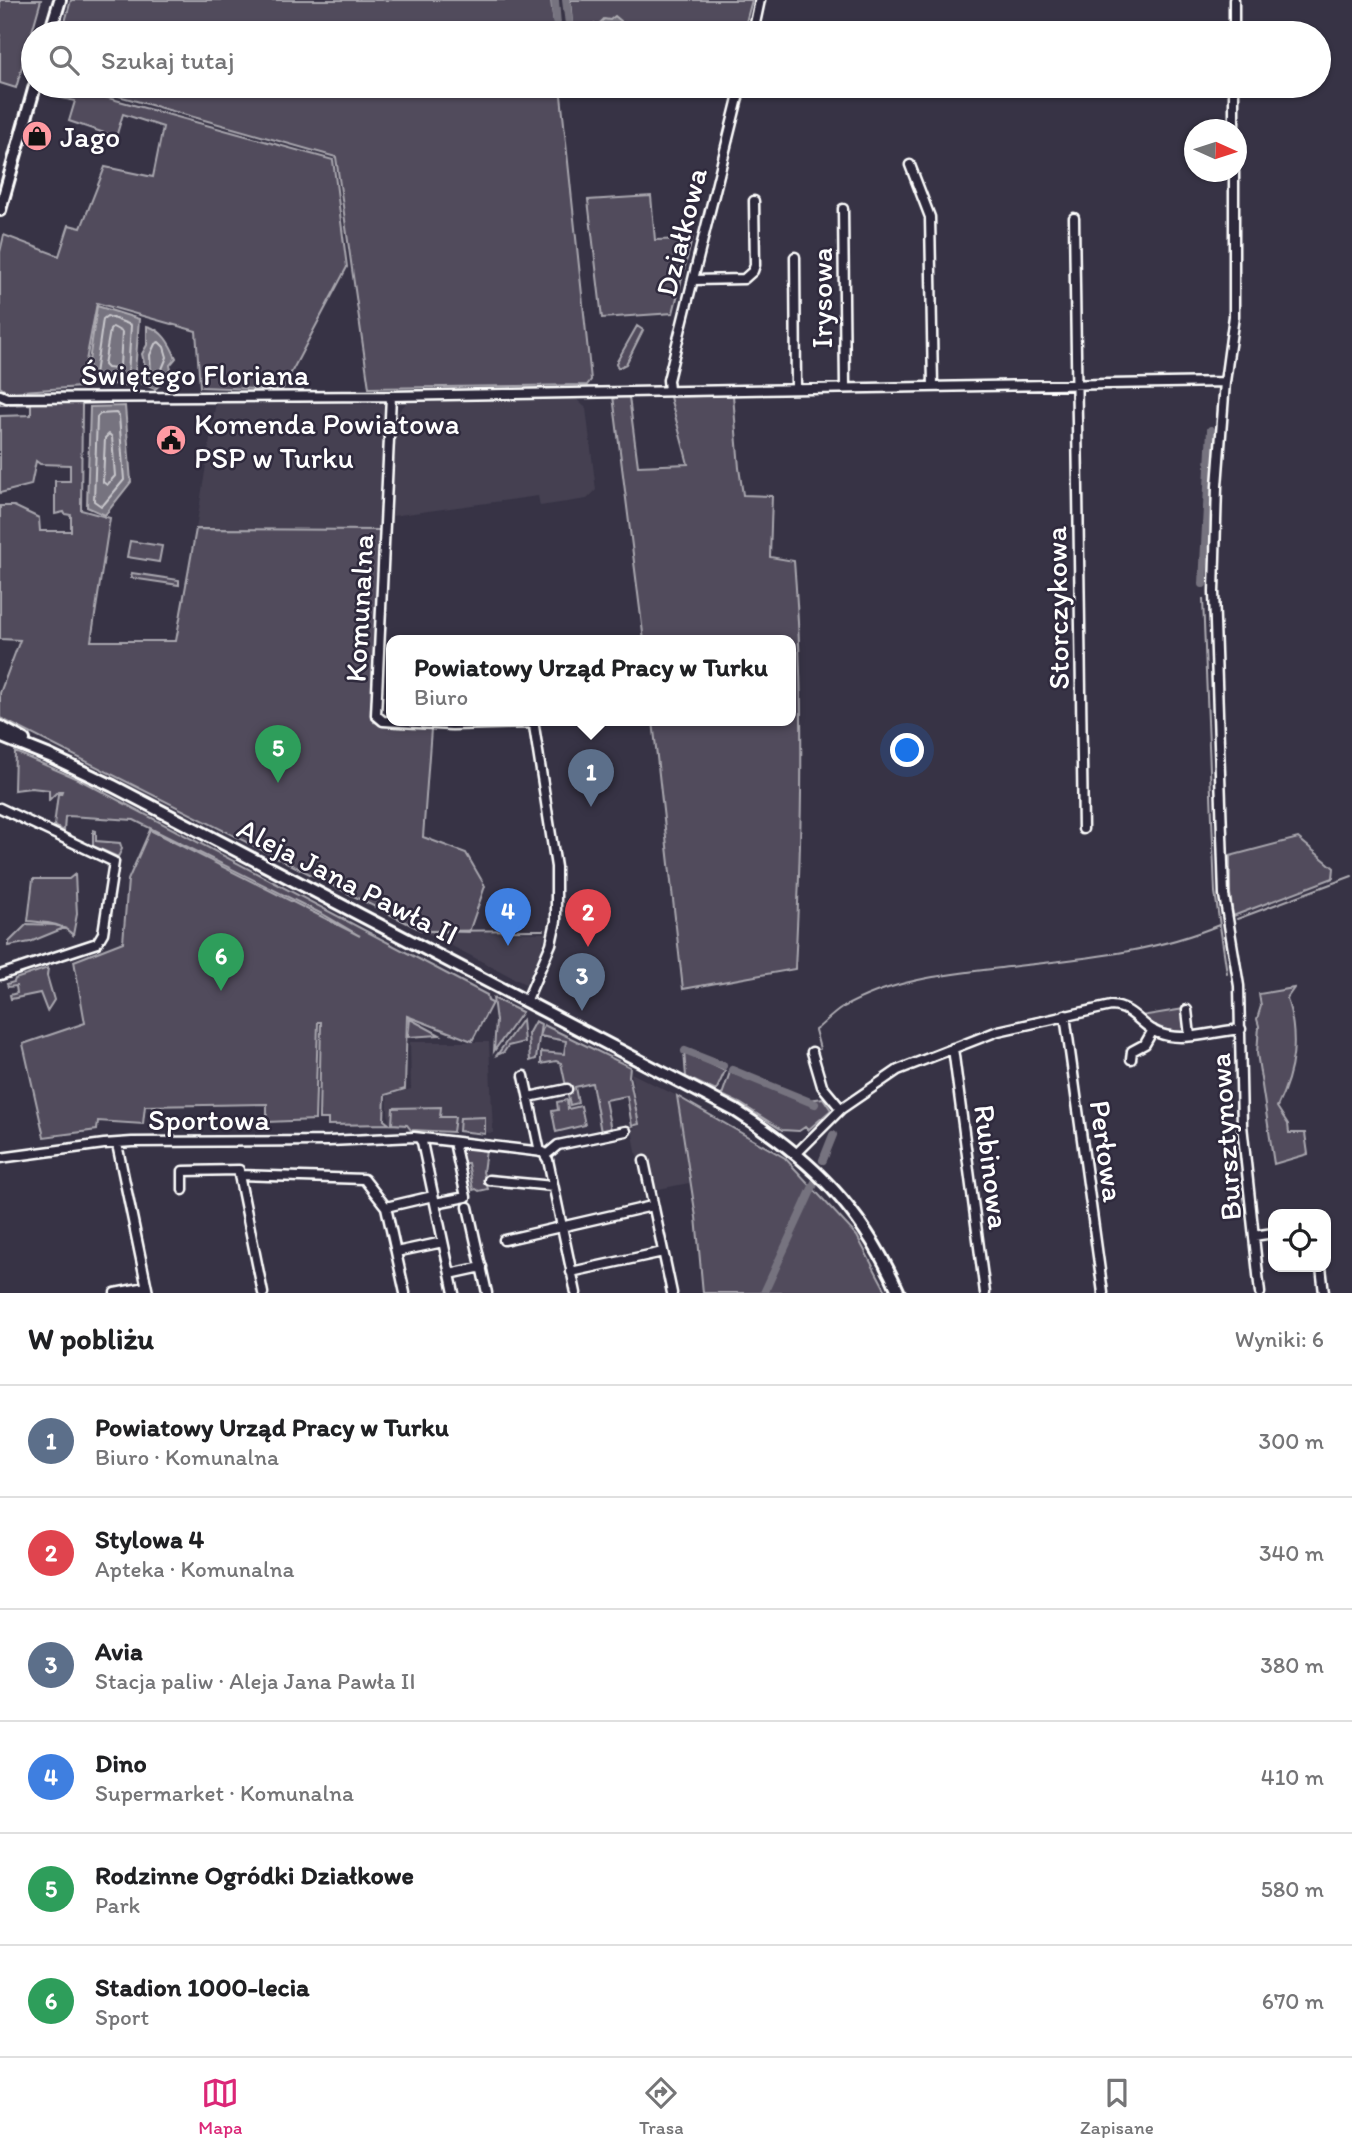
<!DOCTYPE html>
<html lang="pl">
<meta charset="utf-8">
<style>
body{margin:0;font-family:Itim,sans-serif;background:#f2f2f2;color:#202124}
.controls{position:absolute;right:21px;bottom:21px;display:grid;overflow:hidden;border-radius:14px;box-shadow:0 2px 5px #0004}
.controls button{width:63px;height:63px;display:grid;place-items:center;padding:0;border:0;border-bottom:2px solid #e0e0e0;background:#fff;color:#202124;font:35px sans-serif}
.compass{position:absolute;left:1184px;top:119px;width:63px;height:63px;border-radius:50%;background:#fff;box-shadow:0 2px 5px #0004;rotate:93deg}
.you{position:absolute;left:908px;top:751px;width:24px;height:24px;margin:-18px;border:5px solid #fff;border-radius:50%;background:#1a73e8;box-shadow:0 0 0 10px #1a73e833}
.badge{display:grid;place-items:center;width:46px;height:46px;border-radius:50%;background:#db2777;color:#fff;font-size:23px;font-weight:700}
.pin{position:absolute;translate:-50% -58px;filter:drop-shadow(0 2px 4px #0008)}
.pin::after{content:'';position:absolute;top:37px;width:24px;height:21px;background:inherit;clip-path:polygon(0 0,100% 0,50% 100%)}
.popup{position:absolute;left:386px;top:635px;width:410px;height:91px;box-sizing:border-box;display:grid;place-content:center;border-radius:14px;background:#fff;filter:drop-shadow(0 2px 5px #0005);font-size:23px;white-space:nowrap;color:#757577}
.popup b{font-size:26px;color:#202124}
.popup::after{content:'';position:absolute;left:50%;top:100%;margin-left:-14px;border:14px solid transparent;border-top-color:#fff}
.list{margin:0;padding:0;list-style:none}
h2{display:flex;justify-content:space-between;align-items:center;height:91px;margin:0;padding:0 28px;font-size:30px}
h2 small{font-size:23px;font-weight:400;color:#757577}
.list li{display:grid;grid-template-columns:46px 1fr auto;gap:21px;align-items:center;box-sizing:border-box;height:112px;padding:0 28px;border-top:2px solid #e0e0e0}
.list b{display:block;font-size:26px;white-space:nowrap}
.list p{margin:0;font-size:23px;white-space:nowrap;color:#757577}
.list em{font-size:23px;font-style:normal;color:#757577}
.icon{flex:none;width:38px;height:38px;fill:none;stroke:currentColor;stroke-width:2;stroke-linecap:round;stroke-linejoin:round}
.map{position:relative;flex:none;width:1352px;height:1293px;overflow:hidden}
.search{position:absolute;background:#fff;box-shadow:0 2px 5px #0004;left:21px;right:21px;top:21px;height:77px;display:flex;align-items:center;gap:18px;box-sizing:border-box;padding:0 24px;border-radius:38px;color:#757577;font-size:26px}
.sheet{height:763px;background:#fff}
nav{display:flex;justify-content:space-around;align-items:center;box-sizing:border-box;height:98px;border-top:2px solid #e0e0e0;background:#fff;font-size:19px;color:#757577}
nav a{display:grid;justify-items:center;gap:4px}
nav .on{color:#db2777}
.map>svg:first-child{display:block}
.built{fill:#444051}
.green{fill:#514c5c;stroke:#a8a6ae;stroke-width:2}
.water{fill:#76737f;stroke:#adabb2;stroke-width:2}
.lines{fill:none;stroke-linecap:round;stroke-linejoin:round}
.shore{stroke:#c8c7cc;stroke-width:2}
.stream{stroke:#adabb2;stroke-width:2}
.canal{stroke:#76737f;stroke-width:8}
.minor-casing{stroke:#fff;stroke-width:13}
.major-casing{stroke:#fff;stroke-width:16}
.minor{stroke:#2f2a3d;stroke-width:8}
.major{stroke:#2f2a3d;stroke-width:10}
.labels{text-anchor:middle;dominant-baseline:central;stroke-width:5;stroke-linejoin:round;paint-order:stroke}
.poi-label{font-size:30px;fill:#fff;stroke:#2f2a3d;text-anchor:start}
.street-label{font-size:30px;fill:#fff;stroke:#2f2a3d}
</style>
<div class="map">
<svg width="1352" height="1293" viewBox="0 0 1352 1293">
<rect width="100%" height="100%" fill="#373345"/>
<filter id="ink" filterUnits="userSpaceOnUse"><feTurbulence type="fractalNoise" baseFrequency=".0143" numOctaves="2"/><feDisplacementMap in="SourceGraphic" scale="14" xChannelSelector="R" yChannelSelector="G"/><feConvolveMatrix kernelMatrix="1 2 1 2 8 2 1 2 1" color-interpolation-filters="sRGB"/></filter>
<g filter="url(#ink)">
<path class="built" d="M 573,396 L 586,408 L 596,490 L 587,499 L 540,506 L 538,496 L 392,516 L 394,417 L 407,402 Z
M 216,401 L 384,404 L 384,529 L 196,529 Z
M 423,931 L 546,933 L 534,977 L 530,975 L 525,984 Z
M 410,1042 L 489,1042 L 493,1133 L 389,1126 L 387,1096 L 411,1089 Z
M 631,1073 L 677,1096 L 689,1183 L 654,1190 L 647,1156 L 637,1157 L 632,1129 L 640,1125 Z"/>
<path class="green" d="M 0,0 L 41,0 L 16,88 L 0,83 Z
M 71,0 L 551,0 L 555,33 L 62,33 Z
M 570,0 L 752,0 L 743,33 L 573,33 Z
M 65,86 L 333,160 L 347,267 L 282,390 L 200,387 L 196,331 L 97,303 L 81,387 L 7,392 L 0,387 L 0,252 L 4,235 L 59,256 L 69,225 L 81,228 L 105,167 L 153,177 L 163,127 L 123,114 L 116,137 L 69,121 L 75,101 L 62,98 Z
M 83,86 L 560,86 L 591,380 L 587,385 L 369,388 L 336,157 Z
M 651,196 L 655,240 L 692,239 L 673,313 L 602,318 L 588,200 Z
M 637,326 L 643,330 L 626,364 L 618,368 L 616,363 Z
M 733,395 L 739,468 L 743,495 L 772,496 L 770,557 L 794,561 C 805,697 802,833 795,969 L 683,989 L 653,721 L 790,721 L 790,641 L 644,641 L 613,396 L 629,397 L 638,466 L 688,464 L 670,397 Z
M 133,400 L 133,402 L 82,404 L 81,510 L 110,518 L 91,641 L 176,641 L 196,529 L 381,530 L 374,722 L 431,729 L 423,837 L 466,853 L 485,886 L 469,932 L 423,931 L 0,718 L 0,693 L 20,640 L 0,639 L 0,506 L 14,506 L 39,518 L 40,531 L 71,531 L 71,515 L 65,514 L 64,512 L 55,514 L 55,481 L 70,481 L 70,465 L 40,464 L 36,461 L 31,485 L 0,493 L 0,416 L 31,415 L 31,404 L 0,405 L 0,402 Z
M 130,541 L 162,546 L 159,562 L 127,557 Z
M 132,573 L 179,580 L 179,585 L 131,578 Z
M 15,752 L 82,781 L 487,995 L 488,1001 L 492,1003 L 472,1041 L 407,1016 L 405,1089 L 385,1095 L 384,1120 L 389,1124 L 328,1125 L 328,1119 L 319,1119 L 321,1022 L 318,1022 L 315,1120 L 267,1122 L 267,1104 L 145,1106 L 143,1124 L 98,1121 L 97,1130 L 44,1137 L 23,1044 L 85,1023 L 74,961 L 123,942 L 128,880 L 150,830 L 360,936 L 324,915 L 134,820 L 68,816 L 65,817 L 64,831 L 54,826 L 58,794 L 61,794 L 62,791 L 58,791 L 49,800 L 49,790 L 31,788 L 14,790 Z
M 93,830 L 96,831 L 96,841 L 120,843 L 122,849 L 118,857 L 93,846 Z
M 1298,838 L 1334,868 L 1333,878 L 1233,916 L 1230,893 L 1230,856 Z
M 75,874 L 77,914 L 73,935 C 60,922 46,923 28,921 L 33,879 L 69,879 Z
M 27,924 L 55,925 L 64,928 L 30,942 L 9,946 L 9,942 Z
M 48,968 L 47,976 L 54,1000 L 47,1011 L 40,993 L 11,999 L 10,995 L 17,993 L 16,986 L 8,987 L 7,984 L 14,982 L 15,979 Z
M 1294,988 L 1287,998 C 1299,1038 1295,1070 1277,1107 L 1288,1124 L 1289,1133 L 1305,1133 L 1308,1154 L 1274,1164 L 1257,1053 L 1259,1026 L 1257,1019 L 1261,1006 L 1259,994 Z
M 493,998 L 522,1012 L 494,1051 L 496,1021 Z
M 1184,1009 L 1186,1032 C 1168,1032 1155,1027 1141,1016 Z
M 410,1019 L 440,1035 L 408,1037 Z
M 522,1020 L 524,1042 L 508,1046 L 504,1052 L 497,1055 Z
M 535,1021 L 541,1024 L 536,1059 L 530,1061 L 528,1034 Z
M 544,1025 L 630,1067 L 629,1076 L 639,1124 L 632,1126 L 627,1096 L 605,1100 L 611,1130 L 601,1132 L 592,1083 L 575,1087 L 578,1103 L 570,1105 L 561,1063 L 556,1061 L 541,1064 L 541,1052 L 564,1054 L 566,1041 L 540,1036 Z
M 684,1051 L 725,1071 L 716,1091 L 686,1077 Z
M 730,1072 L 808,1100 L 823,1098 L 831,1110 L 808,1130 L 805,1127 L 799,1131 L 782,1130 L 741,1104 L 722,1095 Z
M 677,1096 L 785,1158 L 857,1236 L 887,1293 L 703,1293 L 696,1217 Z
M 567,1100 L 568,1109 L 581,1106 L 585,1125 L 556,1132 L 552,1111 L 558,1110 L 557,1102 Z
M 441,1107 L 440,1117 L 455,1117 L 453,1132 L 411,1130 L 407,1125 L 392,1124 L 393,1108 Z
M 485,1117 L 485,1134 L 459,1131 L 460,1118 Z
M 459,1146 L 486,1150 L 483,1172 L 488,1189 L 479,1191 L 476,1189 L 473,1190 L 468,1163 L 462,1163 Z"/>
<path class="water" d="M 615,16 L 621,21 L 622,33 L 591,33 L 590,27 L 593,24 L 599,24 L 604,19 L 610,20 Z
M 97,306 L 139,319 L 134,386 L 86,382 Z
M 147,326 C 163,330 170,344 176,358 L 170,365 L 171,370 C 165,377 162,384 155,389 L 140,383 L 145,367 L 142,354 L 147,345 Z
M 125,406 L 131,482 L 105,515 L 87,507 L 90,407 Z"/>
<g class="lines">
<path class="shore" d="M 107,316 L 131,325 L 128,375 L 126,378 L 97,376 L 95,374 L 103,319 Z
M 113,327 L 122,332 L 120,366 L 117,369 L 107,368 L 104,365 L 110,330 Z
M 159,342 L 164,347 L 167,357 L 162,369 L 154,376 L 151,373 L 150,355 L 155,344 Z
M 116,413 L 119,416 L 124,480 L 104,504 L 101,506 L 94,501 L 97,417 L 100,414 Z
M 109,434 L 112,437 L 115,476 L 107,485 L 103,482 L 105,438 Z"/>
<path class="stream" d="M 1203,599 L 1215,892 L 1227,973
M 1237,919 L 1352,876
M 426,931 L 543,930
M 820,1049 L 815,1030 L 818,1028 C 826,1021 834,1013 842,1008 C 890,980 947,974 1001,968 C 1075,959 1150,954 1219,925"/>
<path class="canal" d="M 555,0 L 557,25
M 566,0 L 569,24
M 1203,584 L 1211,430
M 685,1051 L 723,1066
M 732,1070 L 815,1104
M 823,1160 L 833,1135
M 764,1293 L 815,1182"/>
<g class="minor-casing">
<path id="minor" d="M 1234,0 L 1234,33
M 753,33 L 760,0
M 1234,130 L 1234,86
M 910,165 L 930,217 L 933,387
M 843,209 L 845,387
M 1074,218 L 1083,829
M 795,257 L 796,388
M 693,280 L 744,279 L 753,271 L 755,265 L 754,201
M 1225,382 L 1217,486 L 1214,592 L 1224,895 L 1239,986 L 1242,1125 L 1260,1293
M 669,390 L 668,380 L 741,86
M 0,395 L 7,398 L 391,396 L 1225,382 L 1234,316 L 1234,172
M 391,396 L 376,715 L 383,721 L 452,725 L 530,723 L 534,726 L 556,867 L 556,921 L 551,944 L 526,1002
M 0,808 L 114,862 L 103,933 L 97,943 L 0,975
M 1187,1010 L 1190,1036
M 1065,1015 L 1103,1293
M 953,1048 L 985,1293
M 812,1052 L 822,1086 L 841,1109
M 1131,1059 L 1132,1051 L 1145,1044 L 1153,1030
M 524,1076 L 540,1152
M 529,1097 L 567,1089
M 419,1138 L 422,1142 L 454,1293
M 117,1144 L 148,1293
M 797,1153 L 841,1109 L 898,1070 L 998,1031 L 1111,1006 C 1133,1007 1140,1025 1158,1033 C 1183,1043 1215,1031 1241,1029
M 546,1155 L 558,1145 L 626,1131
M 0,1158 L 104,1144 L 132,1142 L 329,1141 L 414,1137 L 543,1152 L 548,1160 L 576,1293
M 644,1161 L 672,1293
M 489,1180 L 553,1186
M 183,1190 L 183,1171 L 239,1170 L 239,1175
M 435,1203 L 466,1197 L 454,1142
M 386,1207 L 405,1293
M 468,1207 L 487,1293
M 1254,1236 L 1273,1233
M 504,1240 L 652,1206
M 396,1252 L 443,1242
M 1321,1267 L 1324,1293
M 571,1272 L 663,1252
M 450,1274 L 482,1267
M 115,1293 L 146,1287
M 263,1293 L 239,1175 L 364,1179 L 386,1207 L 433,1196"/>
</g>
<g class="major-casing">
<path id="major" d="M 50,33 L 60,0
M 0,210 L 35,86
M 0,727 L 24,740
M 0,736 L 50,756 L 113,786 L 736,1111 C 812,1159 863,1210 899,1293"/>
</g>
<use href="#minor" class="minor"/>
<use href="#major" class="major"/>
</g>
</g>
<defs>
<g id="shop-disc" transform="scale(1.575)"><circle r="9.5" fill="#ff9aa2" stroke="#2f2a3d"/><path d="M-5-2.5h2.3a2.7 3.5 0 0 1 5.4 0H5L5.5 6h-11ZM-1.5-2.5h3a1.5 2.3 0 0 0-3 0Z" fill="#111"/></g>
<g id="civic-disc" transform="scale(1.575)"><circle r="9.5" fill="#ff9aa2" stroke="#2f2a3d"/><path d="M-.6-6.5H3V-4.5H.6V-3L4-1V1h2V6H-6V1h2V-1L-.6-3ZM-1.2 2.5V6h2.4V2.5Z" fill="#111"/></g>
</defs>
<g fill-rule="evenodd">
<use href="#shop-disc" x="37" y="136"/>
<use href="#civic-disc" x="171" y="440"/>
</g>
<g class="labels">
<g class="poi-label">
<text x="60" y="136">Jago</text>
<text x="194" y="423">Komenda Powiatowa<tspan x="194" dy="34">PSP w Turku</tspan></text>
</g>
<g class="street-label">
<text transform="translate(681 232) rotate(-76)">Działkowa</text>
<text transform="translate(821 298) rotate(-90)">Irysowa</text>
<text x="195" y="374">Świętego Floriana</text>
<text transform="translate(359 608) rotate(-87)">Komunalna</text>
<text transform="translate(1057 608) rotate(-91)">Storczykowa</text>
<text transform="translate(348 881) rotate(27)">Aleja Jana Pawła II</text>
<text x="209" y="1119">Sportowa</text>
<text transform="translate(1225 1137) rotate(-94)">Bursztynowa</text>
<text transform="translate(1107 1151) rotate(82)">Perłowa</text>
<text transform="translate(992 1167) rotate(83)">Rubinowa</text>
</g>
</g>
</svg>
<div class="controls">
<button><svg class="icon" aria-label="locate" viewBox="0 0 24 24"><circle cx="12" cy="12" r="6"/><path d="M12 2v4M12 18v4M2 12h4M18 12h4"/></svg></button>
</div>
<svg class="compass" viewBox="-18 -18 36 36"><path d="M0-13l5 13h-10z" fill="#e53935"/><path d="M0 13l5-13h-10z" fill="#757577"/></svg>
<div class="you"></div>
<div class="pin badge" style="left:591px;top:807px;background:#5c6f8a">1</div>
<div class="popup"><b>Powiatowy Urząd Pracy w Turku</b>Biuro</div>
<div class="pin badge" style="left:588px;top:947px;background:#e0444e">2</div>
<div class="pin badge" style="left:582px;top:1011px;background:#5c6f8a">3</div>
<div class="pin badge" style="left:508px;top:946px;background:#3f7fe0">4</div>
<div class="pin badge" style="left:278px;top:783px;background:#2e9e5b">5</div>
<div class="pin badge" style="left:221px;top:991px;background:#2e9e5b">6</div>
<div class="search"><svg class="icon" aria-label="search" viewBox="0 0 24 24"><circle cx="10" cy="10" r="6"/><path d="M15 15l6 6"/></svg>Szukaj tutaj</div>
</div>
<section class="sheet">
<h2>W pobliżu<small>Wyniki: 6</small></h2>
<ul class="list">
<li><span class="badge" style="background:#5c6f8a">1</span><div><b>Powiatowy Urząd Pracy w Turku</b><p>Biuro · Komunalna</p></div><em>300 m</em></li>
<li><span class="badge" style="background:#e0444e">2</span><div><b>Stylowa 4</b><p>Apteka · Komunalna</p></div><em>340 m</em></li>
<li><span class="badge" style="background:#5c6f8a">3</span><div><b>Avia</b><p>Stacja paliw · Aleja Jana Pawła II</p></div><em>380 m</em></li>
<li><span class="badge" style="background:#3f7fe0">4</span><div><b>Dino</b><p>Supermarket · Komunalna</p></div><em>410 m</em></li>
<li><span class="badge" style="background:#2e9e5b">5</span><div><b>Rodzinne Ogródki Działkowe</b><p>Park</p></div><em>580 m</em></li>
<li><span class="badge" style="background:#2e9e5b">6</span><div><b>Stadion 1000-lecia</b><p>Sport</p></div><em>670 m</em></li>
</ul>
</section>
<nav>
<a class="on"><svg class="icon" aria-label="map" viewBox="0 0 24 24"><path d="M3 6l6-2 6 2 6-2v14l-6 2-6-2-6 2zM9 4v14M15 6v14"/></svg>Mapa</a>
<a><svg class="icon" aria-label="directions" viewBox="0 0 24 24"><path d="M12 3l9 9-9 9-9-9zM9 14v-3h6M13 9l2 2-2 2"/></svg>Trasa</a>
<a><svg class="icon" aria-label="saved" viewBox="0 0 24 24"><path d="M7 4h10v16l-5-4-5 4z"/></svg>Zapisane</a>
</nav>
